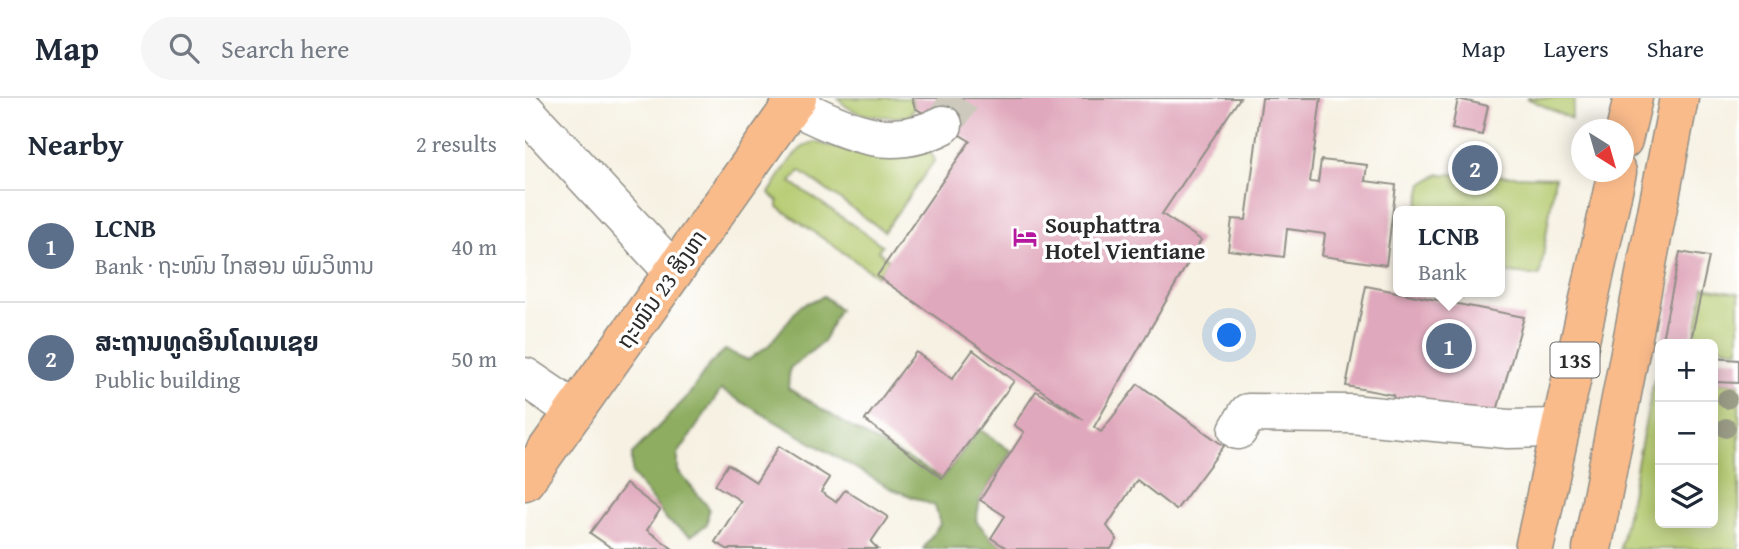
<!DOCTYPE html>
<meta charset="utf-8">
<style>
body{margin:0;font-family:"Gentium Book Plus","Noto Sans Lao",serif;background:#f6f6f7;color:#1f2937}
.controls{position:absolute;right:21px;bottom:21px;display:grid;overflow:hidden;border-radius:10px;box-shadow:0 4px 18px #0003}
.controls button{width:63px;height:63px;display:grid;place-items:center;padding:0;border:0;border-bottom:2px solid #e0e1e3;background:#fff;color:#1f2937;font:35px sans-serif}
.compass{position:absolute;left:1046px;top:21px;width:63px;height:63px;border-radius:50%;background:#fff;box-shadow:0 4px 18px #0003;rotate:143deg}
.you{position:absolute;left:705px;top:238px;width:24px;height:24px;margin:-18px;border:5px solid #fff;border-radius:50%;background:#1a73e8;box-shadow:0 0 0 10px #1a73e833}
.badge{display:grid;place-items:center;width:46px;height:46px;border-radius:50%;background:#b5179e;color:#fff;font-size:23px;font-weight:700}
.pin{position:absolute;translate:-50% -50%;border:4px solid #fff;box-shadow:0 2px 7px #0006}
.popup{position:absolute;left:868px;top:108px;width:112px;height:91px;box-sizing:border-box;display:grid;place-content:center;border-radius:10px;background:#fff;filter:drop-shadow(0 2px 5px #0005);font-size:23px;white-space:nowrap;color:#747a83}
.popup b{font-size:26px;color:#1f2937}
.popup::after{content:'';position:absolute;left:50%;top:100%;margin-left:-14px;border:14px solid transparent;border-top-color:#fff}
.list{margin:0;padding:0;list-style:none}
h2{display:flex;justify-content:space-between;align-items:center;height:91px;margin:0;padding:0 28px;font-size:30px}
h2 small{font-size:23px;font-weight:400;color:#747a83}
.list li{display:grid;grid-template-columns:46px 1fr auto;gap:21px;align-items:center;box-sizing:border-box;height:112px;padding:0 28px;border-top:2px solid #e0e1e3}
.list b{display:block;font-size:26px;white-space:nowrap}
.list p{margin:0;font-size:23px;white-space:nowrap;color:#747a83}
.list em{font-size:23px;font-style:normal;color:#747a83}
.icon{flex:none;width:38px;height:38px;fill:none;stroke:currentColor;stroke-width:2;stroke-linecap:round;stroke-linejoin:round}
.map{position:relative;flex:none;width:1214px;height:451px;overflow:hidden}
header{display:flex;align-items:center;gap:42px;box-sizing:border-box;height:98px;padding:0 35px;background:#fff;border-bottom:2px solid #e0e1e3}
header strong{font-size:33px}
nav{display:flex;gap:38px;margin-inline-start:auto;font-size:24px}
.search{width:490px;height:63px;background:#f6f6f7;display:flex;align-items:center;gap:18px;box-sizing:border-box;padding:0 24px;border-radius:38px;color:#747a83;font-size:26px}
main{display:flex}
aside{flex:1;background:#fff}
.map>svg:first-child{display:block}
.green{fill:#b3c96d;stroke:#6f7a4c;stroke-width:2}
.forest{fill:#8ead60;stroke:#5c6c46;stroke-width:2}
.building{fill:#e0a8bc}
.lines{fill:none;stroke-linecap:round;stroke-linejoin:round}
.minor-tunnel{stroke:#cdc9bd;stroke-width:38;stroke-dasharray:38 19;stroke-linecap:butt}
.minor-casing{stroke:#908e86;stroke-width:41}
.major-casing{stroke:#908e86;stroke-width:41}
.highway-casing{stroke:#908e86;stroke-width:41}
.minor{stroke:#fff;stroke-width:38}
.major{stroke:#fabb8b;stroke-width:38}
.highway{stroke:#fabb8b;stroke-width:38}
.tree{fill:#9d9e88}
.labels{text-anchor:middle;dominant-baseline:central;stroke-width:7;stroke-linejoin:round;paint-order:stroke}
.shield{fill:#fff;stroke:#6b6b6b;stroke-width:2}
.shield-label{font-size:21px;font-weight:bold;fill:#2b2b2b}
.poi-label{font-size:23px;font-weight:bold;fill:#2b2b2b;stroke:#fff;text-anchor:start}
.street-label{font-size:23px;fill:#2b2b2b;stroke:#fff}
</style>
<header>
<strong>Map</strong>
<div class="search"><svg class="icon" aria-label="search" viewBox="0 0 24 24"><circle cx="10" cy="10" r="6"/><path d="M15 15l6 6"/></svg>Search here</div>
<nav><a>Map</a><a>Layers</a><a>Share</a></nav>
</header>
<main>
<aside>
<h2>Nearby<small>2 results</small></h2>
<ul class="list">
<li><span class="badge" style="background:#5c6f8a">1</span><div><b>LCNB</b><p>Bank · ຖະໜົນ ໄກສອນ ພົມວິຫານ</p></div><em>40 m</em></li>
<li><span class="badge" style="background:#5c6f8a">2</span><div><b>ສະຖານທູດອິນໂດເນເຊຍ</b><p>Public building</p></div><em>50 m</em></li>
</ul>
</aside>
<div class="map">
<svg width="1214" height="451" viewBox="0 0 1214 451">
<rect width="100%" height="100%" fill="#fff"/>
<filter id="ink" filterUnits="userSpaceOnUse"><feTurbulence type="fractalNoise" baseFrequency=".0143" numOctaves="2"/><feDisplacementMap in="SourceGraphic" scale="14" xChannelSelector="R" yChannelSelector="G"/><feConvolveMatrix kernelMatrix="1 2 1 2 8 2 1 2 1" color-interpolation-filters="sRGB"/></filter>
<filter id="wash" filterUnits="userSpaceOnUse"><feTurbulence type="fractalNoise" baseFrequency=".00686" numOctaves="4" result="noise"/><feDisplacementMap in="SourceGraphic" scale="28" xChannelSelector="R" yChannelSelector="G"/><feGaussianBlur stdDeviation="1.57" result="paint"/><feColorMatrix in="noise" values="0 0 0 0 0 0 0 0 0 0 0 0 0 0 0 0 0 1.4 0 .05"/><feComposite in="paint" operator="in"/></filter>
<g filter="url(#wash)">
<rect width="100%" height="100%" fill="#f6f1e2"/>
<path class="green" d="M 313,0 L 386,0 L 390,10 L 383,18 C 361,20 327,20 313,0 Z
M 1001,0 L 1050,0 L 1046,21 L 1002,0 Z
M 290,44 C 329,55 365,67 404,52 L 410,62 L 359,133 L 275,73 L 266,84 L 357,147 L 353,153 L 364,162 L 352,178 L 253,109 L 253,103 L 244,95 C 255,80 270,46 290,44 Z
M 914,76 L 1030,79 L 1015,178 L 975,174 L 975,113 L 892,113 L 898,86 Z
M 1179,189 L 1214,195 L 1214,252 L 1169,245 Z
M 1129,282 L 1135,282 L 1135,425 L 1188,425 L 1188,284 L 1214,285 L 1214,451 L 1095,451 Z"/>
<path class="forest" d="M 299,198 L 314,211 L 298,244 L 265,270 L 263,290 L 334,334 L 417,380 L 454,331 L 486,353 L 455,402 L 451,423 L 466,440 L 483,451 L 398,451 L 415,426 L 410,408 L 365,390 L 196,292 L 153,356 L 153,373 L 184,410 L 182,426 L 166,438 L 143,423 L 107,376 L 107,356 L 163,298 L 185,266 L 200,252 L 223,262 L 244,247 L 275,208 Z"/>
<g id="blocks">
<path class="building" d="M 387,0 L 715,0 L 637,116 L 676,142 L 569,329 L 576,334 L 613,286 L 699,348 L 651,412 L 612,382 L 582,428 L 592,441 L 586,451 L 483,451 L 466,440 L 480,418 L 455,402 L 499,334 L 489,327 L 511,293 L 559,322 L 352,178 L 445,43 L 390,10 Z
M 737,0 L 796,0 L 785,84 L 793,85 L 796,62 L 842,67 L 840,83 L 871,87 L 861,167 L 797,158 L 800,136 L 762,131 L 759,159 L 703,152 L 707,121 L 721,122 Z
M 933,1 L 963,8 L 957,37 L 927,31 Z
M 1155,154 L 1184,159 L 1165,246 L 1136,246 Z
M 841,188 L 999,219 L 970,320 L 870,306 L 868,297 L 821,288 Z
M 448,252 L 489,283 L 417,380 L 340,322 L 391,254 L 427,281 Z
M 1188,260 L 1214,262 L 1214,285 L 1188,284 Z
M 254,348 L 305,380 L 296,394 L 311,404 L 320,392 L 363,419 L 346,444 L 353,451 L 202,451 L 190,444 L 216,403 L 190,387 L 203,366 L 231,384 Z
M 101,386 L 135,412 L 122,432 L 148,451 L 88,451 L 65,435 Z"/>
</g>
</g>
<g filter="url(#ink)">
<use href="#blocks" fill-opacity="0" stroke="#908e86" stroke-width="2"/>
<g class="lines">
<path class="minor-tunnel" d="M 418,27 L 436,0"/>
<g class="minor-casing">
<path id="minor" d="M 267,7 C 319,31 362,56 418,27
M 0,13 L 148,173
M 0,279 L 50,313
M 713,332 L 723,315 L 826,316 L 983,331 L 1035,330"/>
</g>
<g class="major-casing">
<path id="major" d="M 0,383 L 272,0"/>
</g>
<g class="highway-casing">
<path id="highway" d="M 1098,42 L 1108,0
M 1009,451 L 1092,74
M 1067,451 L 1154,0"/>
</g>
<use href="#minor" class="minor"/>
<use href="#major" class="major"/>
<use href="#highway" class="highway"/>
</g>
<g class="tree">
<circle cx="1202" cy="301" r="10"/>
<circle cx="1201" cy="330" r="10"/>
</g>
</g>
<defs>
<g id="hotel-bare" transform="scale(1.89)"><path d="M-6-4.5h1.5V1H6V5H4.5V3h-9V5H-6ZM-4 0a1.8 1.8 0 1 1 3.6 0ZM.5 0V-2.5h3Q6-2.5 6 0Z" fill="#b5179e" stroke="#fff" stroke-width="2.5" paint-order="stroke"/></g>
</defs>
<g fill-rule="evenodd">
<use href="#hotel-bare" x="500" y="139"/>
</g>
<g class="labels">
<rect class="shield" x="1025.5" y="244.5" width="49" height="35" rx="5"/>
<g class="shield-label">
<text x="1050" y="262">13S</text>
</g>
<g class="poi-label">
<text x="520" y="126">Souphattra<tspan x="520" dy="26">Hotel Vientiane</tspan></text>
</g>
<g class="street-label">
<text transform="translate(136 191) rotate(-55)">ຖະໜົນ 23 ສິງຫາ</text>
</g>
</g>
</svg>
<div class="controls">
<button>+</button>
<button>−</button>
<button><svg class="icon" aria-label="layers" viewBox="0 0 24 24"><path d="M12 4l9 5-9 5-9-5zM3 14l9 5 9-5"/></svg></button>
</div>
<svg class="compass" viewBox="-18 -18 36 36"><path d="M0-13l5 13h-10z" fill="#e53935"/><path d="M0 13l5-13h-10z" fill="#747a83"/></svg>
<div class="you"></div>
<div class="pin badge" style="left:924px;top:248px;background:#5c6f8a">1</div>
<div class="popup"><b>LCNB</b>Bank</div>
<div class="pin badge" style="left:950px;top:70px;background:#5c6f8a">2</div>
</div>
</main>
